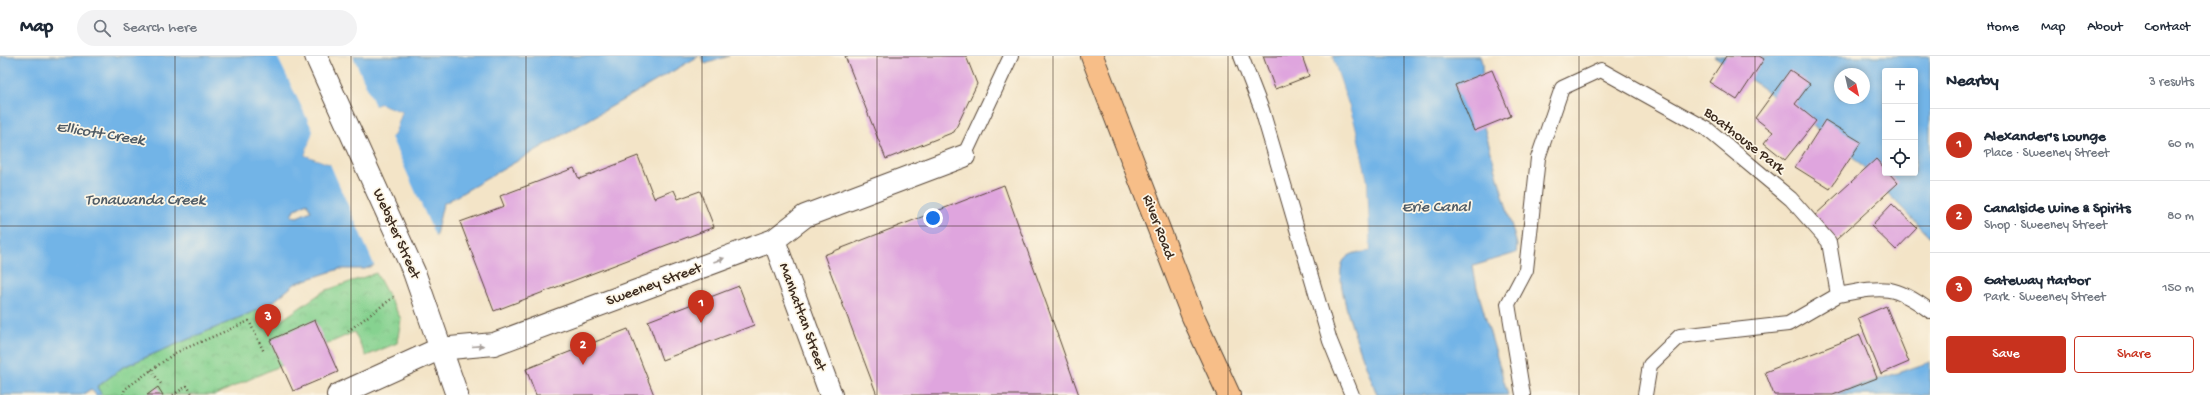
<!DOCTYPE html>
<meta charset="utf-8">
<style>
body{margin:0;font-family:"Gochi Hand",sans-serif;background:#f2f2f3;color:#1f2937}
.controls{position:absolute;right:12px;top:12px;display:grid;overflow:hidden;border-radius:4px;box-shadow:0 2px 6px #0003}
.controls button{width:36px;height:36px;display:grid;place-items:center;padding:0;border:0;border-bottom:1px solid #e0e1e3;background:#fff;color:#1f2937;font:20px sans-serif}
.compass{position:absolute;left:1834px;top:12px;width:36px;height:36px;border-radius:50%;background:#fff;box-shadow:0 2px 6px #0003;rotate:146deg}
.you{position:absolute;left:933px;top:162px;width:14px;height:14px;margin:-10px;border:3px solid #fff;border-radius:50%;background:#1a73e8;box-shadow:0 0 0 6px #1a73e833}
.badge{display:grid;place-items:center;width:26px;height:26px;border-radius:50%;background:#c8321e;color:#fff;font-size:13px;font-weight:700}
.pin{position:absolute;translate:-50% -33px;filter:drop-shadow(0 1px 2px #0008)}
.pin::after{content:'';position:absolute;top:21px;width:14px;height:12px;background:inherit;clip-path:polygon(0 0,100% 0,50% 100%)}
.list{margin:0;padding:0;list-style:none}
h2{display:flex;justify-content:space-between;align-items:center;height:52px;margin:0;padding:0 16px;font-size:17px}
h2 small{font-size:13px;font-weight:400;color:#747a83}
.list li{display:grid;grid-template-columns:26px 1fr auto;gap:12px;align-items:center;box-sizing:border-box;height:72px;padding:0 16px;border-top:1px solid #e0e1e3}
.list b{display:block;font-size:15px;white-space:nowrap}
.list p{margin:0;font-size:13px;white-space:nowrap;color:#747a83}
.list em{font-size:13px;font-style:normal;color:#747a83}
.actions{display:flex;gap:8px;padding:12px 16px}
.actions a{flex:1;padding:9px 0;border:1px solid #c8321e;border-radius:4px;text-align:center;font-size:14px;color:#c8321e}
.actions .main{background:#c8321e;color:#fff}
.icon{flex:none;width:22px;height:22px;fill:none;stroke:currentColor;stroke-width:2;stroke-linecap:round;stroke-linejoin:round}
.map{position:relative;flex:none;width:1930px;height:339px;overflow:hidden}
header{display:flex;align-items:center;gap:24px;box-sizing:border-box;height:56px;padding:0 20px;background:#fff;border-bottom:1px solid #e0e1e3}
header strong{font-size:19px}
nav{display:flex;gap:22px;margin-inline-start:auto;font-size:14px}
.search{width:280px;height:36px;background:#f2f2f3;display:flex;align-items:center;gap:10px;box-sizing:border-box;padding:0 14px;border-radius:22px;color:#747a83;font-size:15px}
main{display:flex}
aside{flex:1;background:#fff}
.map>svg:first-child{display:block}
.park{fill:url(#park-crowns);stroke:#607e57}
.water{fill:#72b4e7;stroke:#566f82;fill-rule:evenodd}
.pier{fill:#f3e4c7;fill-rule:evenodd}
.building{fill:#dfa5de}
.lines{fill:none;stroke-linecap:round;stroke-linejoin:round}
.service-casing{stroke:#574637;stroke-width:16}
.minor-casing{stroke:#574637;stroke-width:24}
.tertiary-casing{stroke:#574637;stroke-width:24}
.primary-casing{stroke:#574637;stroke-width:24}
.path{stroke:#574637;stroke-width:2.5;stroke-dasharray:1 3;stroke-linecap:butt}
.service{stroke:#fff;stroke-width:14}
.minor{stroke:#fff;stroke-width:22}
.tertiary{stroke:#fff;stroke-width:22}
.primary{stroke:#f7be88;stroke-width:22}
.oneway{fill:#a79f9a}
.grid{fill:none;stroke:#3b2a1e;stroke-width:1;stroke-opacity:0.55}
.labels{text-anchor:middle;dominant-baseline:central;stroke-width:3.5;stroke-linejoin:round;paint-order:stroke}
.street-label{font-size:15px;fill:#3b2a1e;stroke:#fcf5e5}
.water-label{font-size:16px;font-style:italic;fill:#4e5a64;stroke:#fcf5e5}
</style>
<header>
<strong>Map</strong>
<div class="search"><svg class="icon" aria-label="search" viewBox="0 0 24 24"><circle cx="10" cy="10" r="6"/><path d="M15 15l6 6"/></svg>Search here</div>
<nav><a>Home</a><a>Map</a><a>About</a><a>Contact</a></nav>
</header>
<main>
<div class="map">
<svg width="1930" height="339" viewBox="0 0 1930 339">
<defs>
<pattern id="park-crowns" width="20" height="18" patternUnits="userSpaceOnUse"><rect width="20" height="18" fill="#86d290"/><path d="M2 6a3 3 0 1 1 6 0M12 15a3 3 0 1 1 6 0" fill="none" stroke="#75b47c"/></pattern>
</defs>
<rect width="100%" height="100%" fill="#fcf5e5"/>
<filter id="ink" filterUnits="userSpaceOnUse"><feTurbulence type="fractalNoise" baseFrequency=".025" numOctaves="2"/><feDisplacementMap in="SourceGraphic" scale="8" xChannelSelector="R" yChannelSelector="G"/><feConvolveMatrix kernelMatrix="1 2 1 2 8 2 1 2 1" color-interpolation-filters="sRGB"/></filter>
<filter id="wash" filterUnits="userSpaceOnUse"><feTurbulence type="fractalNoise" baseFrequency=".012" numOctaves="4" result="noise"/><feDisplacementMap in="SourceGraphic" scale="16" xChannelSelector="R" yChannelSelector="G"/><feGaussianBlur stdDeviation="0.9" result="paint"/><feColorMatrix in="noise" values="0 0 0 0 0 0 0 0 0 0 0 0 0 0 0 0 0 1.4 0 .05"/><feComposite in="paint" operator="in"/></filter>
<g filter="url(#wash)">
<rect width="100%" height="100%" fill="#f3e4c7"/>
<path class="park" d="M 376,217 L 401,263 L 397,287 L 366,300 L 354,276 L 215,339 L 102,339 L 97,331 L 123,311 L 269,249 L 276,268 L 324,235 Z"/>
<path class="water" d="M 0,0 L 699,0 L 443,148 L 435,183 L 365,213 L 339,213 L 296,227 L 269,249 L 123,311 L 97,331 L 102,339 L 96,339 L 91,333 L 82,339 L 0,339 ZM 380,48 L 402,56 L 394,79 L 330,108 L 305,99 L 314,75 ZM 307,147 L 311,155 L 297,161 L 291,160 L 294,154 Z
M 701,0 L 729,0 L 705,8 Z
M 1332,0 L 1480,0 L 1482,7 L 1484,71 L 1517,189 L 1516,197 L 1473,210 L 1477,232 L 1508,339 L 1377,339 C 1369,315 1329,224 1344,204 C 1351,196 1360,196 1370,195 L 1367,125 L 1355,69 Z
M 1714,0 L 1930,0 L 1930,181 L 1848,96 L 1754,26 ZM 1885,15 L 1915,15 L 1915,117 L 1885,117 ZM 1840,18 L 1864,18 L 1864,42 L 1840,42 Z
M 1930,306 L 1930,339 L 1832,339 Z"/>
<path class="pier" d="M 277,0 L 353,0 L 375,50 L 380,48 L 402,56 L 394,79 L 391,81 L 437,184 L 375,211 L 330,108 L 305,99 L 313,75 ZM 380,50 L 400,57 L 392,77 L 329,106 L 308,98 L 315,77 Z
M 1330,0 L 1332,0 L 1355,69 L 1367,125 L 1370,195 L 1359,196 L 1359,194 L 1367,193 L 1365,125 L 1353,69 Z"/>
<g id="blocks">
<path class="building" d="M 845,0 L 966,0 L 977,28 L 954,76 L 886,103 Z
M 1263,0 L 1302,0 L 1309,20 L 1275,33 Z
M 1726,0 L 1759,0 L 1764,3 L 1737,44 L 1709,26 Z
M 1492,14 L 1511,60 L 1474,75 L 1455,29 Z
M 1790,14 L 1810,28 L 1795,48 L 1816,65 L 1785,104 L 1764,87 L 1773,76 L 1755,62 Z
M 1825,64 L 1861,86 L 1830,133 L 1795,111 Z
M 638,100 L 654,142 L 674,134 L 678,143 L 700,135 L 714,171 L 494,255 L 460,166 L 504,150 L 500,140 L 574,112 L 579,123 Z
M 1876,103 L 1885,113 L 1885,117 L 1889,117 L 1898,127 L 1836,184 L 1814,160 Z
M 1004,129 L 1079,339 L 877,339 L 824,199 Z
M 1892,148 L 1917,172 L 1896,194 L 1871,170 Z
M 739,230 L 754,269 L 662,304 L 648,265 Z
M 1886,250 L 1909,306 L 1881,318 L 1858,262 Z
M 315,264 L 338,316 L 293,335 L 270,284 Z
M 628,273 L 654,339 L 536,339 L 526,313 Z
M 1860,279 L 1877,322 L 1833,339 L 1774,339 L 1765,316 Z
M 158,331 L 163,339 L 147,339 Z"/>
</g>
</g>
<g filter="url(#ink)">
<use href="#blocks" fill-opacity="0" stroke="#574637" stroke-width="1"/>
<g class="lines">
<g class="service-casing">
<path id="service" d="M 1241,0 L 1262,54 L 1330,285 L 1352,339
M 964,100 L 1011,0
M 1838,239 C 1881,231 1893,227 1930,255
M 1523,339 L 1508,248 L 1526,214 L 1538,102 L 1562,32 L 1601,14 L 1707,73 L 1791,143 L 1829,186 L 1838,239 L 1788,268 L 1680,280 L 1650,309 L 1645,339"/>
</g>
<g class="minor-casing">
<path id="minor" d="M 774,184 L 831,339
M 338,339 L 439,293 L 494,288 L 774,184 L 805,160 L 964,100"/>
</g>
<g class="tertiary-casing">
<path id="tertiary" d="M 316,0 L 414,216 L 457,339"/>
</g>
<g class="primary-casing">
<path id="primary" d="M 1092,0 L 1193,261 L 1229,339"/>
</g>
<path class="path" d="M 348,275 L 394,241
M 151,314 L 161,328
M 123,339 L 125,333 L 175,297 L 249,265 L 264,296
M 173,339 L 187,330 L 193,339"/>
<use href="#service" class="service"/>
<use href="#minor" class="minor"/>
<use href="#tertiary" class="tertiary"/>
<use href="#primary" class="primary"/>
</g>
<defs><path id="oneway-solid" d="M-6-.8H1V-3.2L6.5 0L1 3.2V.8H-6Z"/></defs>
<g class="oneway">
<use href="#oneway-solid" transform="translate(719 204) rotate(-20)"/>
<use href="#oneway-solid" transform="translate(478 290) rotate(-5)"/>
</g>
</g>
<path class="grid" d="M 175,0 L 175,339M 351,0 L 351,339M 526,0 L 526,339M 702,0 L 702,339M 877,0 L 877,339M 1053,0 L 1053,339M 1228,0 L 1228,339M 1404,0 L 1404,339M 1579,0 L 1579,339M 1755,0 L 1755,339M 0,170 L 1930,170"/>
<g class="labels">
<g class="street-label">
<text transform="translate(1744 85) rotate(38)">Boathouse Park</text>
<text transform="translate(1158 171) rotate(69)">River Road</text>
<text transform="translate(396 178) rotate(66)">Webster Street</text>
<text transform="translate(654 229) rotate(-20)">Sweeney Street</text>
<text transform="translate(802 261) rotate(70)">Manhattan Street</text>
</g>
<g class="water-label">
<text transform="translate(100 79) rotate(9)">Ellicott Creek</text>
<text x="145" y="145">Tonawanda Creek</text>
<text x="1436" y="152">Erie Canal</text>
</g>
</g>
</svg>
<div class="controls">
<button>+</button>
<button>−</button>
<button><svg class="icon" aria-label="locate" viewBox="0 0 24 24"><circle cx="12" cy="12" r="6"/><path d="M12 2v4M12 18v4M2 12h4M18 12h4"/></svg></button>
</div>
<svg class="compass" viewBox="-18 -18 36 36"><path d="M0-13l5 13h-10z" fill="#e53935"/><path d="M0 13l5-13h-10z" fill="#747a83"/></svg>
<div class="you"></div>
<div class="pin badge" style="left:701px;top:267px">1</div>
<div class="pin badge" style="left:583px;top:309px">2</div>
<div class="pin badge" style="left:268px;top:281px">3</div>
</div>
<aside>
<h2>Nearby<small>3 results</small></h2>
<ul class="list">
<li><span class="badge">1</span><div><b>Alexander's Lounge</b><p>Place · Sweeney Street</p></div><em>60 m</em></li>
<li><span class="badge">2</span><div><b>Canalside Wine &amp; Spirits</b><p>Shop · Sweeney Street</p></div><em>80 m</em></li>
<li><span class="badge">3</span><div><b>Gateway Harbor</b><p>Park · Sweeney Street</p></div><em>150 m</em></li>
</ul>
<div class="actions"><a class="main">Save</a><a>Share</a></div>
</aside>
</main>
